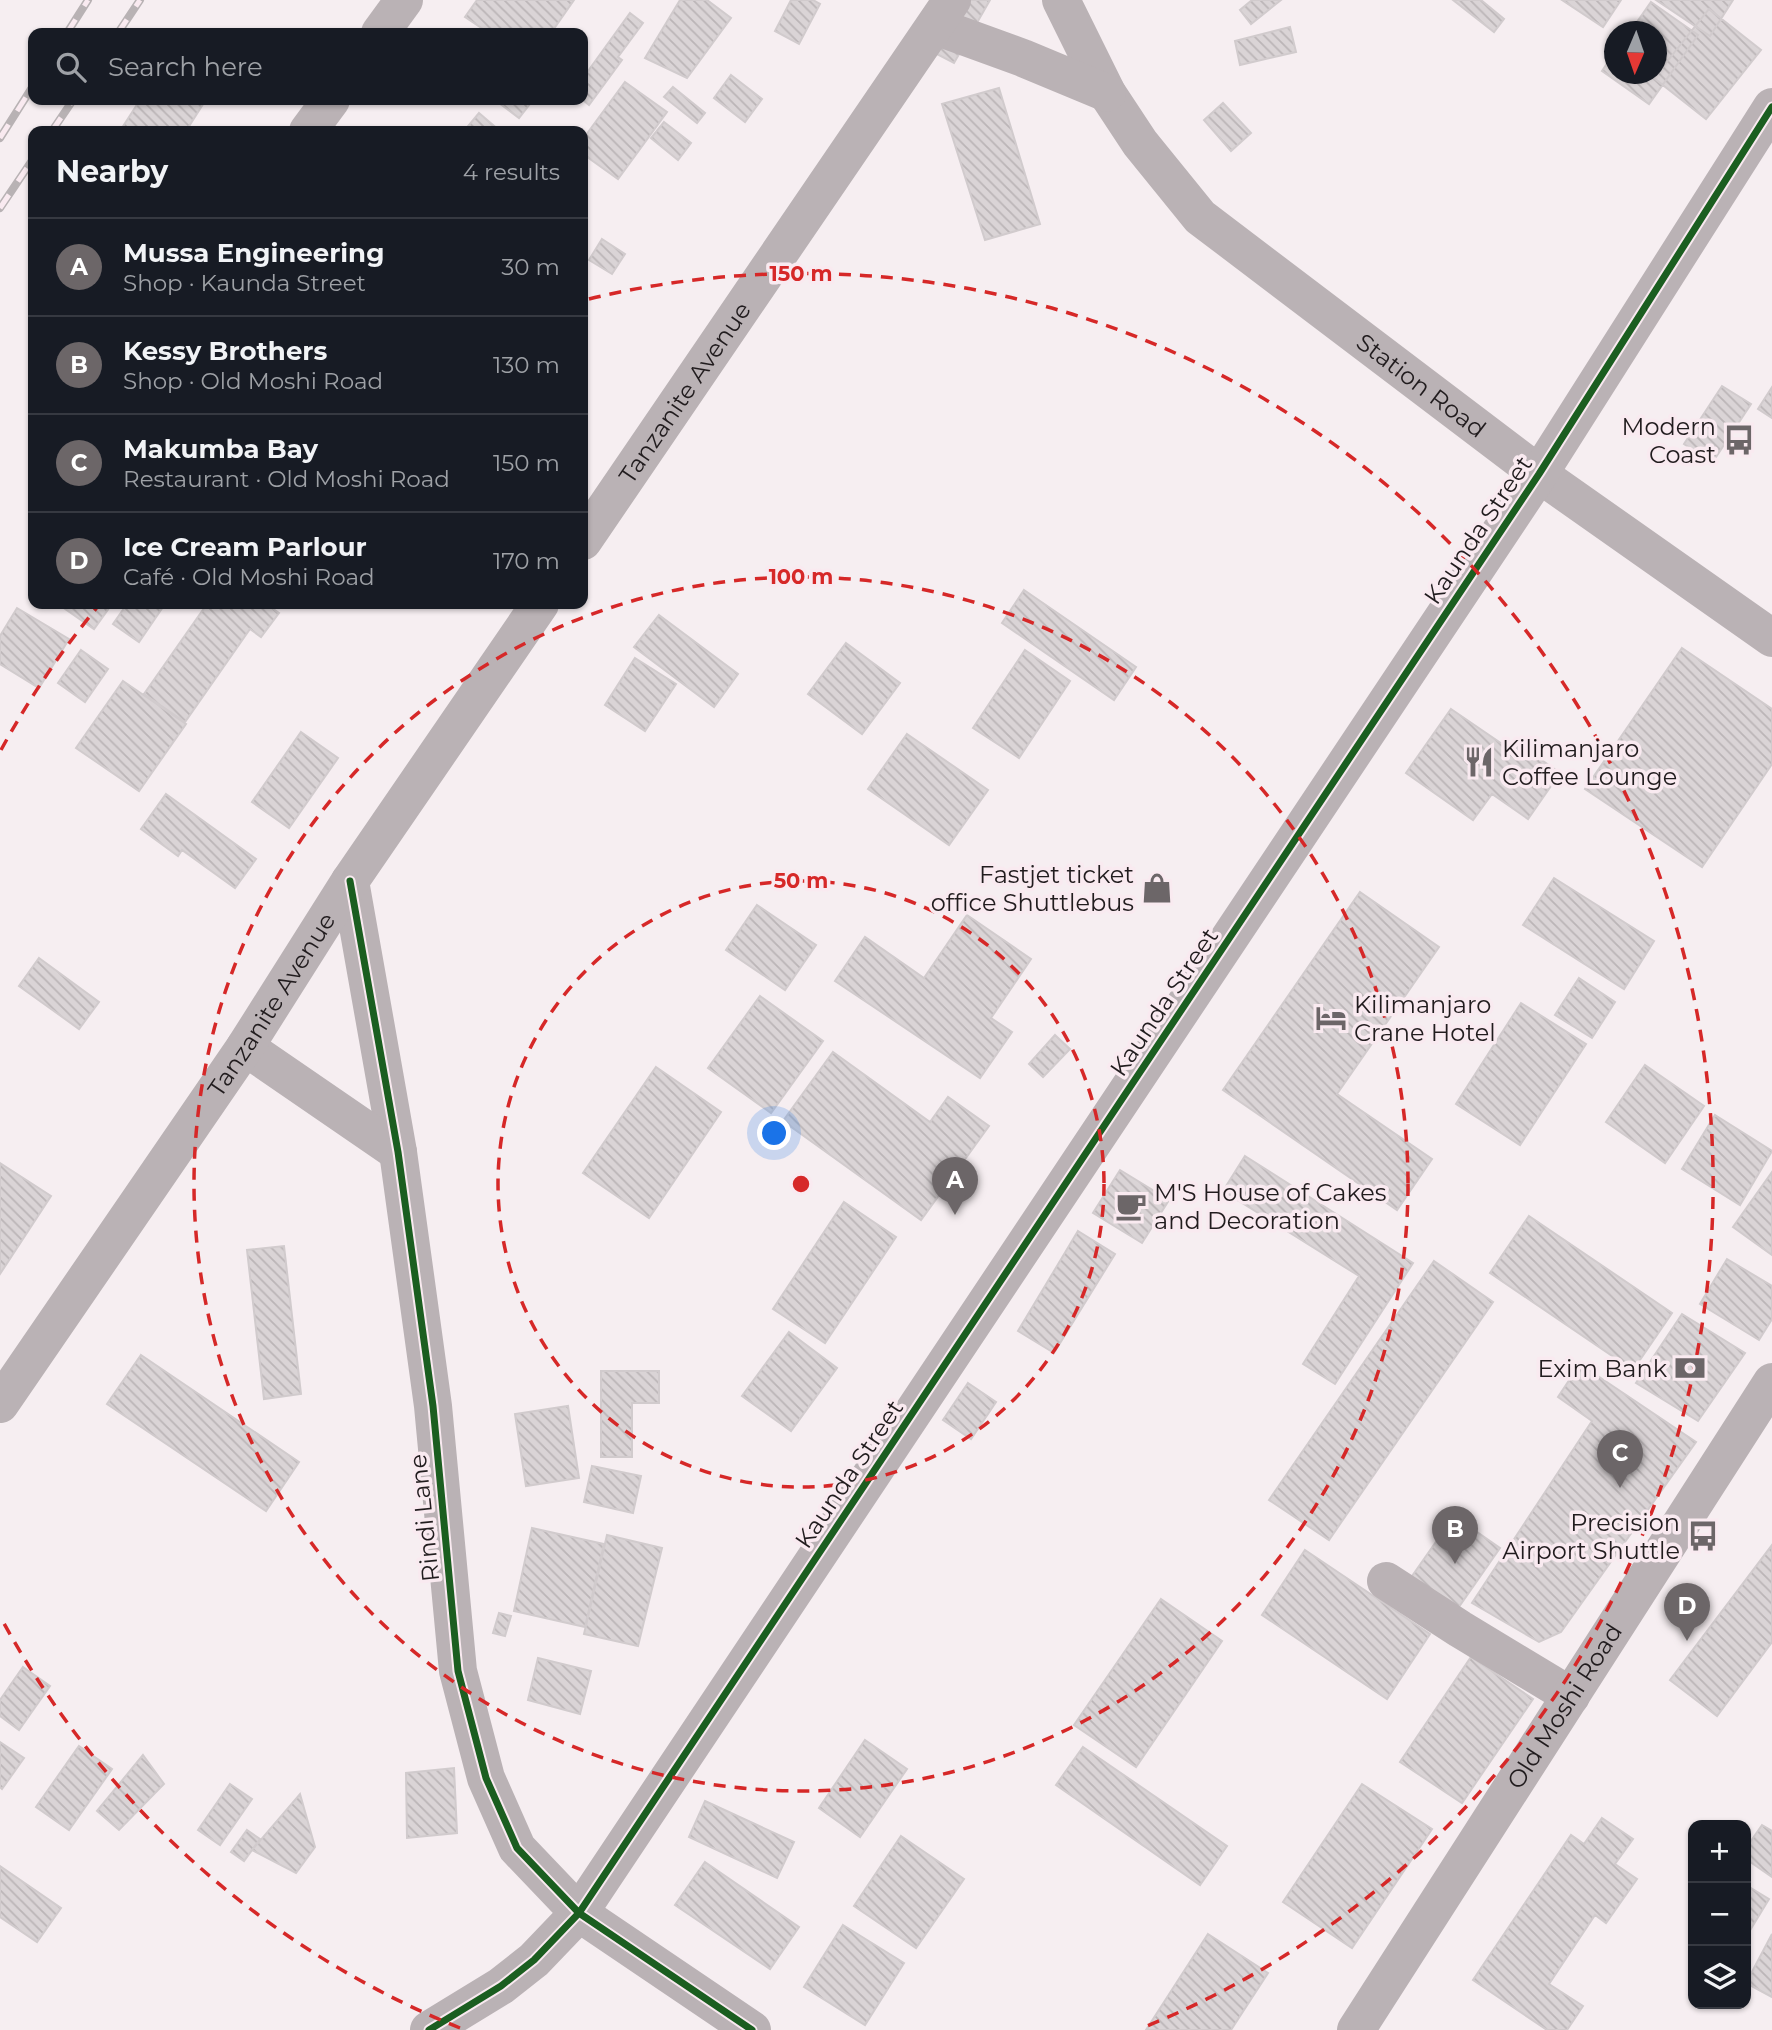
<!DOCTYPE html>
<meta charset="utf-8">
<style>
body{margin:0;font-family:Montserrat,sans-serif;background:#20242c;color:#f1f3f6}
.controls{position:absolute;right:21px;bottom:21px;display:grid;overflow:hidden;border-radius:14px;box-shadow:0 2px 5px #0004}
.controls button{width:63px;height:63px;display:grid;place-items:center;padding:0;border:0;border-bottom:2px solid #363941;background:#171b24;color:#f1f3f6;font:35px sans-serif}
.compass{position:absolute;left:1604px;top:21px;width:63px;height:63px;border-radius:50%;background:#171b24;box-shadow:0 2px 5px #0004;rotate:182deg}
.you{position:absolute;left:775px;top:1134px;width:24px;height:24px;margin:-18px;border:5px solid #fff;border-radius:50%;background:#1a73e8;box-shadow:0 0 0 10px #1a73e833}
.badge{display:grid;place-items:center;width:46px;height:46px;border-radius:50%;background:#6c6668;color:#fff;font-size:23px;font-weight:700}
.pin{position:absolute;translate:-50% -58px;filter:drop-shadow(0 2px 4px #0008)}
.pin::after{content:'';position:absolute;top:37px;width:24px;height:21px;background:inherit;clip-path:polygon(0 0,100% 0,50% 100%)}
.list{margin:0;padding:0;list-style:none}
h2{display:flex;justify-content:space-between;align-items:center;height:91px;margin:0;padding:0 28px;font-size:30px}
h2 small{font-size:23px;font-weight:400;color:#9ea1a6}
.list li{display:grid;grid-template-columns:46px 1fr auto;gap:21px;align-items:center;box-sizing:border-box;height:98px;padding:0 28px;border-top:2px solid #363941}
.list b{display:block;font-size:26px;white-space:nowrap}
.list p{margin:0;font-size:23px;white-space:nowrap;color:#9ea1a6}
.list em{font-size:23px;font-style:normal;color:#9ea1a6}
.icon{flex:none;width:38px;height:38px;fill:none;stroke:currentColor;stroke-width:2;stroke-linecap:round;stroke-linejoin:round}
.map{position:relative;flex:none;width:1772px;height:2030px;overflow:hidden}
.search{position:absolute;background:#171b24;box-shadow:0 2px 5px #0004;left:28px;top:28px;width:560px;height:77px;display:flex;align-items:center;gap:18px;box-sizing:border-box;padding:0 24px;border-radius:14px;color:#9ea1a6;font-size:26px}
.panel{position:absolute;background:#171b24;box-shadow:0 2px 5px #0004;left:28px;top:126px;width:560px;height:483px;border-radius:14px}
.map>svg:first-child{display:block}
.building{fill:url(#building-back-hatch);stroke:#d1cbcd;stroke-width:2}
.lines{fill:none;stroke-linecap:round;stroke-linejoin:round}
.minor{stroke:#bab2b5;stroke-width:38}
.rail-casing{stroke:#b8b2b4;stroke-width:8}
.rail{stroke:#f9eaf0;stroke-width:5;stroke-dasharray:16;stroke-linecap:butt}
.cycleway-casing{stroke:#f9eaf0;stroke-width:11}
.cycleway{stroke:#1b5e20;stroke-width:7}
.ring{fill:none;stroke:#d62828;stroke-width:3.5;stroke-dasharray:12 9}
.labels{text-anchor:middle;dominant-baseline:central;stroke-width:7;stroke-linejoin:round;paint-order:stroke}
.street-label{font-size:24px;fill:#211c1e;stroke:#f9eaf0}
.poi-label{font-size:24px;fill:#211c1e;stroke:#f9eaf0;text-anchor:end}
.centre{fill:#d62828;stroke:#f9eaf0;stroke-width:3.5}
.ring-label{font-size:21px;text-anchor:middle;font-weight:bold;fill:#d62828;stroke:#f9eaf0;stroke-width:7;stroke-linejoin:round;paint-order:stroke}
</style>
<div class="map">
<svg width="1772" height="2030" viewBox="0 0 1772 2030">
<defs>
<pattern id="building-back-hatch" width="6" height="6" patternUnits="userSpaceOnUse" patternTransform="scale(1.75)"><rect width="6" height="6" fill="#dad4d6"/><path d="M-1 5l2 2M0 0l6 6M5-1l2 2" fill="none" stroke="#bbb5b7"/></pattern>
</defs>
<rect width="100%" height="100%" fill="#f6eef1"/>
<path class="building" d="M 477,0 L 574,0 L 551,33 L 489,33 L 465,17 Z
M 680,0 L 707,0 L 731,18 L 687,78 L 645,58 Z
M 791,0 L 813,0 L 820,4 L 799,44 L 775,31 Z
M 965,0 L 990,0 L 954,63 L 935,53 Z
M 1252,0 L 1281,0 L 1251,24 L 1240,10 Z
M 1453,0 L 1481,0 L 1504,19 L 1494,32 Z
M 1562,0 L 1621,0 L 1603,27 Z
M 1656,0 L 1733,0 L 1710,36 Z
M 1651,2 L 1698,35 L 1649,104 L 1602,71 L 1614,53 L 1614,74 L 1656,74 L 1656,32 L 1630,32 Z
M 1709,9 L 1761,50 L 1706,119 L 1654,78 Z
M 630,13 L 643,23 L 618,57 L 622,60 L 589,105 L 583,100 L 583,78 Z
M 1290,27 L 1296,52 L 1240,65 L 1235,41 Z
M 731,75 L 762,99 L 745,122 L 714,98 Z
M 625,82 L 667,112 L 618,179 L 583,154 L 583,139 Z
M 673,87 L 705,113 L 697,123 L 664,97 Z
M 999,88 L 1040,224 L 985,240 L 942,104 Z
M 140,100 L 202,100 L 205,101 L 186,131 L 120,131 Z
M 495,100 L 533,100 L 519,118 Z
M 1223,103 L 1251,133 L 1231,151 L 1204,120 Z
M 479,113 L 500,131 L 464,131 Z
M 664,122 L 691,143 L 678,160 L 651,138 Z
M 602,239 L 625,254 L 612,274 L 589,260 Z
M 1722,386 L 1751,404 L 1712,463 L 1684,444 Z
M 1772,387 L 1772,418 L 1758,409 Z
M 1024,590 L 1136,667 L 1114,700 L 1002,623 Z
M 58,604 L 112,604 L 94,629 Z
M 127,604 L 165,604 L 139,642 L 113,624 Z
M 207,604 L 266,604 L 279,613 L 261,637 L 250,629 L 185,722 L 144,694 Z
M 17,608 L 69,639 L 39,688 L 0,664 L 0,636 Z
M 659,615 L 738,674 L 714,707 L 634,647 Z
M 846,643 L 900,683 L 862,734 L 808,694 Z
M 1682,648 L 1772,709 L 1772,764 L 1702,867 L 1585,789 Z
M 81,650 L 108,669 L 85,702 L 58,683 Z
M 1025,650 L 1070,681 L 1019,758 L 973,728 Z
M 635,658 L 676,684 L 645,731 L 605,705 Z
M 123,681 L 186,724 L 139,791 L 76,748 Z
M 1451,709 L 1511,750 L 1516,742 L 1560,773 L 1528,819 L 1492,794 L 1473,820 L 1406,773 Z
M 301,732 L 338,758 L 289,828 L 252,802 Z
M 907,734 L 988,790 L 949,845 L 868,789 Z
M 166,794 L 256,859 L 235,888 L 182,850 L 178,856 L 141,829 Z
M 1554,878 L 1654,941 L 1624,989 L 1523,925 Z
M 1360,892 L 1439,947 L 1337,1094 L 1432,1159 L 1397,1210 L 1223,1090 Z
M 757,905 L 816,945 L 785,990 L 726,950 Z
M 967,915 L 1031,959 L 991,1018 L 1012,1032 L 980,1078 L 835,981 L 865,937 L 924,978 Z
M 39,958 L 99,1002 L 79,1029 L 19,986 Z
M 1579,978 L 1615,1002 L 1592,1038 L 1555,1015 Z
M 760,996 L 823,1041 L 771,1113 L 708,1068 Z
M 1521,1003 L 1586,1044 L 1520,1145 L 1456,1104 Z
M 1055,1035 L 1070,1049 L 1043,1077 L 1029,1064 Z
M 833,1052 L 930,1122 L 948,1097 L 989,1126 L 921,1220 L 783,1121 Z
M 1645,1065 L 1704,1106 L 1665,1163 L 1606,1122 Z
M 656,1067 L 721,1112 L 649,1218 L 583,1173 Z
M 1715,1115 L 1772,1151 L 1740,1205 L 1682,1169 Z
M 1245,1156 L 1413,1263 L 1335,1384 L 1303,1364 L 1359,1276 L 1223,1191 Z
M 0,1163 L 51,1196 L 0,1274 Z
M 1120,1170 L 1169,1200 L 1142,1243 L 1093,1213 Z
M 1772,1172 L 1772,1255 L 1733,1227 Z
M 844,1202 L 896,1237 L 825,1343 L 773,1309 Z
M 1529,1216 L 1672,1313 L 1633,1370 L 1490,1273 Z
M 1078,1231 L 1115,1254 L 1054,1353 L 1018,1331 Z
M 284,1246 L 301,1394 L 264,1399 L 247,1250 Z
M 1727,1259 L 1772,1286 L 1772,1319 L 1759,1340 L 1700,1304 Z
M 1434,1261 L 1493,1302 L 1329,1540 L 1269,1500 Z
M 1682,1314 L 1745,1353 L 1698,1421 L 1636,1383 Z
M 789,1332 L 837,1368 L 791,1431 L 742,1396 Z
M 141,1355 L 299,1462 L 266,1511 L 107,1404 Z
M 1580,1364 L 1696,1442 L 1561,1632 L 1539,1642 L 1472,1603 L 1592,1421 L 1558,1397 Z
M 601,1371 L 659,1371 L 659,1403 L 632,1403 L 632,1457 L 601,1457 Z
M 968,1383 L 996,1402 L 971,1439 L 943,1420 Z
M 568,1406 L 579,1478 L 526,1486 L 515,1414 Z
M 592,1466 L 641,1476 L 633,1513 L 584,1502 Z
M 1454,1516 L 1500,1548 L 1456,1611 L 1410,1579 Z
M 532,1528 L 604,1544 L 585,1627 L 514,1611 Z
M 607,1535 L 662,1548 L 638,1646 L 584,1634 Z
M 1772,1545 L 1772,1642 L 1717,1716 L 1670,1680 Z
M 1305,1550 L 1430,1634 L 1387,1699 L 1262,1615 Z
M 1161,1599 L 1222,1641 L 1136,1767 L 1074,1725 Z
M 499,1613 L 511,1616 L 505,1636 L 493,1633 Z
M 1471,1657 L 1533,1699 L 1462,1803 L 1400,1762 Z
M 538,1658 L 591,1671 L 580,1714 L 528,1700 Z
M 23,1667 L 50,1686 L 19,1730 L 0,1716 L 0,1700 Z
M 865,1740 L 907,1769 L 860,1837 L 819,1808 Z
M 0,1742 L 24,1758 L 2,1789 L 0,1787 Z
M 79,1746 L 112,1769 L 69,1830 L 36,1807 Z
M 1083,1747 L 1227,1846 L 1200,1885 L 1056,1785 Z
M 143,1755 L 164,1784 L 119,1830 L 97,1811 Z
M 454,1768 L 457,1833 L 407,1838 L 406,1773 Z
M 230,1784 L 252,1799 L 220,1845 L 198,1830 Z
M 1362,1784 L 1432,1829 L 1352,1948 L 1283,1902 Z
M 300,1794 L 315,1847 L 296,1873 L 252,1850 Z
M 705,1801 L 794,1842 L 777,1878 L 689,1837 Z
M 1602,1818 L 1633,1839 L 1615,1864 L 1637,1879 L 1606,1923 L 1595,1915 L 1549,1984 L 1583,2006 L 1567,2030 L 1547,2030 L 1473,1980 L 1571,1835 L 1584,1844 Z
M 1762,1825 L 1772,1831 L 1772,1877 L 1746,1859 L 1746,1848 Z
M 247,1830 L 260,1839 L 244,1861 L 231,1852 Z
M 901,1836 L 964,1879 L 916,1948 L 854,1906 Z
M 705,1862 L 799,1927 L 770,1969 L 675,1905 Z
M 0,1866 L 61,1908 L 37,1942 L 0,1917 Z
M 1746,1885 L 1769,1899 L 1746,1937 Z
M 843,1925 L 904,1963 L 865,2025 L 804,1987 Z
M 1208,1934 L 1268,1973 L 1231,2030 L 1146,2030 Z
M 1772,1934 L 1772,1997 L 1746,1983 Z"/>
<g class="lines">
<g class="minor">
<path id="s1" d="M 1061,0 L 1107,93 L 1140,143 L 1200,217 L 1539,474 L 1772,638"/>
<path d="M 935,26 L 1023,58 L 1107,93"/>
<path d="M 380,33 L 404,0"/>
<path d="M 308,131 L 331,100"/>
<path id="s2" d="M 583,541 L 952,0"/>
<path d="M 350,881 L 398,1152 L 433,1406 L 458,1671 L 486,1778 L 517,1848 L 579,1913 L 752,2030"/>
<path d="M 245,1047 L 398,1152"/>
<path id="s3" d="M 0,1404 L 245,1047 L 350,881 L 540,604"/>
<path d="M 1386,1581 L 1460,1629 L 1571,1696"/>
<path d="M 429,2030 L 501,1986 L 534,1960 L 579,1913 L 1539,474 L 1772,107"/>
<path id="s4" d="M 1356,2030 L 1772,1382"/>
</g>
<g class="rail-casing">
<path id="rail" d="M 67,33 L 88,0
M 118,33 L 140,0
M 52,131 L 73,100
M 0,138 L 33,86
M 0,208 L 33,159"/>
</g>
<use href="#rail" class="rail"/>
<g class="cycleway-casing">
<path id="cycleway" d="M 350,881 L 398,1152 L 433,1406 L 458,1671 L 486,1778 L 517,1848 L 579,1913 L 752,2030
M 429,2030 L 501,1986 L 534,1960 L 579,1913 L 1539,474 L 1772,107"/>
</g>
<use href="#cycleway" class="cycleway"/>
</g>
<g class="ring">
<circle cx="801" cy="1184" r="303"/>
<circle cx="801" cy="1184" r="607"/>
<path d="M460 2028A910 910 0 0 1 1 1618M1 750A910 910 0 0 1 99 605M589 299A910 910 0 0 1 1142 2028"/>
</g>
<defs>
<g id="bus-bare" transform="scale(2.415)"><path d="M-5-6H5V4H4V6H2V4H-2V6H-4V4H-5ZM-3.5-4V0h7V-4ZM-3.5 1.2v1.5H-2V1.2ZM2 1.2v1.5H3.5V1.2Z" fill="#6c6668" stroke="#f9eaf0" stroke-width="2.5" paint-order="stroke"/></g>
<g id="restaurant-bare" transform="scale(2.415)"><path d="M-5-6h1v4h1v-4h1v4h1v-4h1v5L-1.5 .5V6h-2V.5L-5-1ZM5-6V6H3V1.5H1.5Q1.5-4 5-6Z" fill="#6c6668" stroke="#f9eaf0" stroke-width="2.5" paint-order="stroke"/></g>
<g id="shop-bare" transform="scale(2.415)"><path d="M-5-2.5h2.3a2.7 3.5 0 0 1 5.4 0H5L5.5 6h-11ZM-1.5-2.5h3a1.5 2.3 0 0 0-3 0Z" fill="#6c6668" stroke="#f9eaf0" stroke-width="2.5" paint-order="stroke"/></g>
<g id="hotel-bare" transform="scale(2.415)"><path d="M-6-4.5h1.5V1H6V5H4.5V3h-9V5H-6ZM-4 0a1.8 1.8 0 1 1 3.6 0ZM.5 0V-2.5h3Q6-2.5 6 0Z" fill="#6c6668" stroke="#f9eaf0" stroke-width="2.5" paint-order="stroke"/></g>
<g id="cafe-bare" transform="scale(2.415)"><path d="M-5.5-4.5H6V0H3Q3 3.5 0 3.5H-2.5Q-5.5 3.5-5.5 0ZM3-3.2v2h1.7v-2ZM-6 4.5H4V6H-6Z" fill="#6c6668" stroke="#f9eaf0" stroke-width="2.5" paint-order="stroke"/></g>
<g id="bank-bare" transform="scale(2.415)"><path d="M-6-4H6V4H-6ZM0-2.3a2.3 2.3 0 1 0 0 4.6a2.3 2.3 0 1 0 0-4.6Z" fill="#6c6668" stroke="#f9eaf0" stroke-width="2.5" paint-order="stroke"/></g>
</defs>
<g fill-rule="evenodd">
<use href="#bus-bare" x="1739" y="440"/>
<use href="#restaurant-bare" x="1479" y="762"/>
<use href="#shop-bare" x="1157" y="888"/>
<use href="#hotel-bare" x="1331" y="1018"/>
<use href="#cafe-bare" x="1131" y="1206"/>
<use href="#bank-bare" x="1690" y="1368"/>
<use href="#bus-bare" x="1703" y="1536"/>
</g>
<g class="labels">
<g class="street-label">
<text stroke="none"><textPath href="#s1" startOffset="537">Station Road</textPath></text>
<text stroke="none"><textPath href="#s2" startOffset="180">Tanzanite Avenue</textPath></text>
<text transform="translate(1478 530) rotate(-56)">Kaunda Street</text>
<text transform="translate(1164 1002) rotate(-56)">Kaunda Street</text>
<text stroke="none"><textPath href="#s3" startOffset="483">Tanzanite Avenue</textPath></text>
<text transform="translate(849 1474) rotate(-56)">Kaunda Street</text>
<text transform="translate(424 1518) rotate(-96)">Rindi Lane</text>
<text stroke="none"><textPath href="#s4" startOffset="385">Old Moshi Road</textPath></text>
</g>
<g class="poi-label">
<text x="1716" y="426">Modern<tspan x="1716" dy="28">Coast</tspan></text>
<text x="1502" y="748" text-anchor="start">Kilimanjaro<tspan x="1502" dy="28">Coffee Lounge</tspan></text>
<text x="1134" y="874">Fastjet ticket<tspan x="1134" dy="28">office Shuttlebus</tspan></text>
<text x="1354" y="1004" text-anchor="start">Kilimanjaro<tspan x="1354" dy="28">Crane Hotel</tspan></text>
<text x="1154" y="1192" text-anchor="start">M'S House of Cakes<tspan x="1154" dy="28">and Decoration</tspan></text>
<text x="1667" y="1368">Exim Bank</text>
<text x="1680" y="1522">Precision<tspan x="1680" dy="28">Airport Shuttle</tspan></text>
</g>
</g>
<circle cx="801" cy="1184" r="10" class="centre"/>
<g class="ring-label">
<text x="801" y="281">150 m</text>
<text x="801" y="584">100 m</text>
<text x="801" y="888">50 m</text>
</g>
</svg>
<div class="controls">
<button>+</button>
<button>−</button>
<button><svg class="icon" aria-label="layers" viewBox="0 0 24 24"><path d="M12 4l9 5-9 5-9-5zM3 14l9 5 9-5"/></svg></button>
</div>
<svg class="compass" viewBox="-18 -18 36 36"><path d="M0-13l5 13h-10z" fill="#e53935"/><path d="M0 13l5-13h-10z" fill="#9ea1a6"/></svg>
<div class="you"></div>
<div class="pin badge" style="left:955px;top:1215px">A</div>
<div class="pin badge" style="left:1455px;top:1564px">B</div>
<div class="pin badge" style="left:1620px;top:1488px">C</div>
<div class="pin badge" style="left:1687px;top:1641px">D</div>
<div class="search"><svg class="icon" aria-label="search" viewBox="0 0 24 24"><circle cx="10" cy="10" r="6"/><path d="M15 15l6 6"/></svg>Search here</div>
<section class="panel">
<h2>Nearby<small>4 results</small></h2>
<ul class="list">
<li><span class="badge">A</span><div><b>Mussa Engineering</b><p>Shop · Kaunda Street</p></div><em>30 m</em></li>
<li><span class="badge">B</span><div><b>Kessy Brothers</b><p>Shop · Old Moshi Road</p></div><em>130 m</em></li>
<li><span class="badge">C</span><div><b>Makumba Bay</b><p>Restaurant · Old Moshi Road</p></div><em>150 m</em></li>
<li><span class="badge">D</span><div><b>Ice Cream Parlour</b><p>Café · Old Moshi Road</p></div><em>170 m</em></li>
</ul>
</section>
</div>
